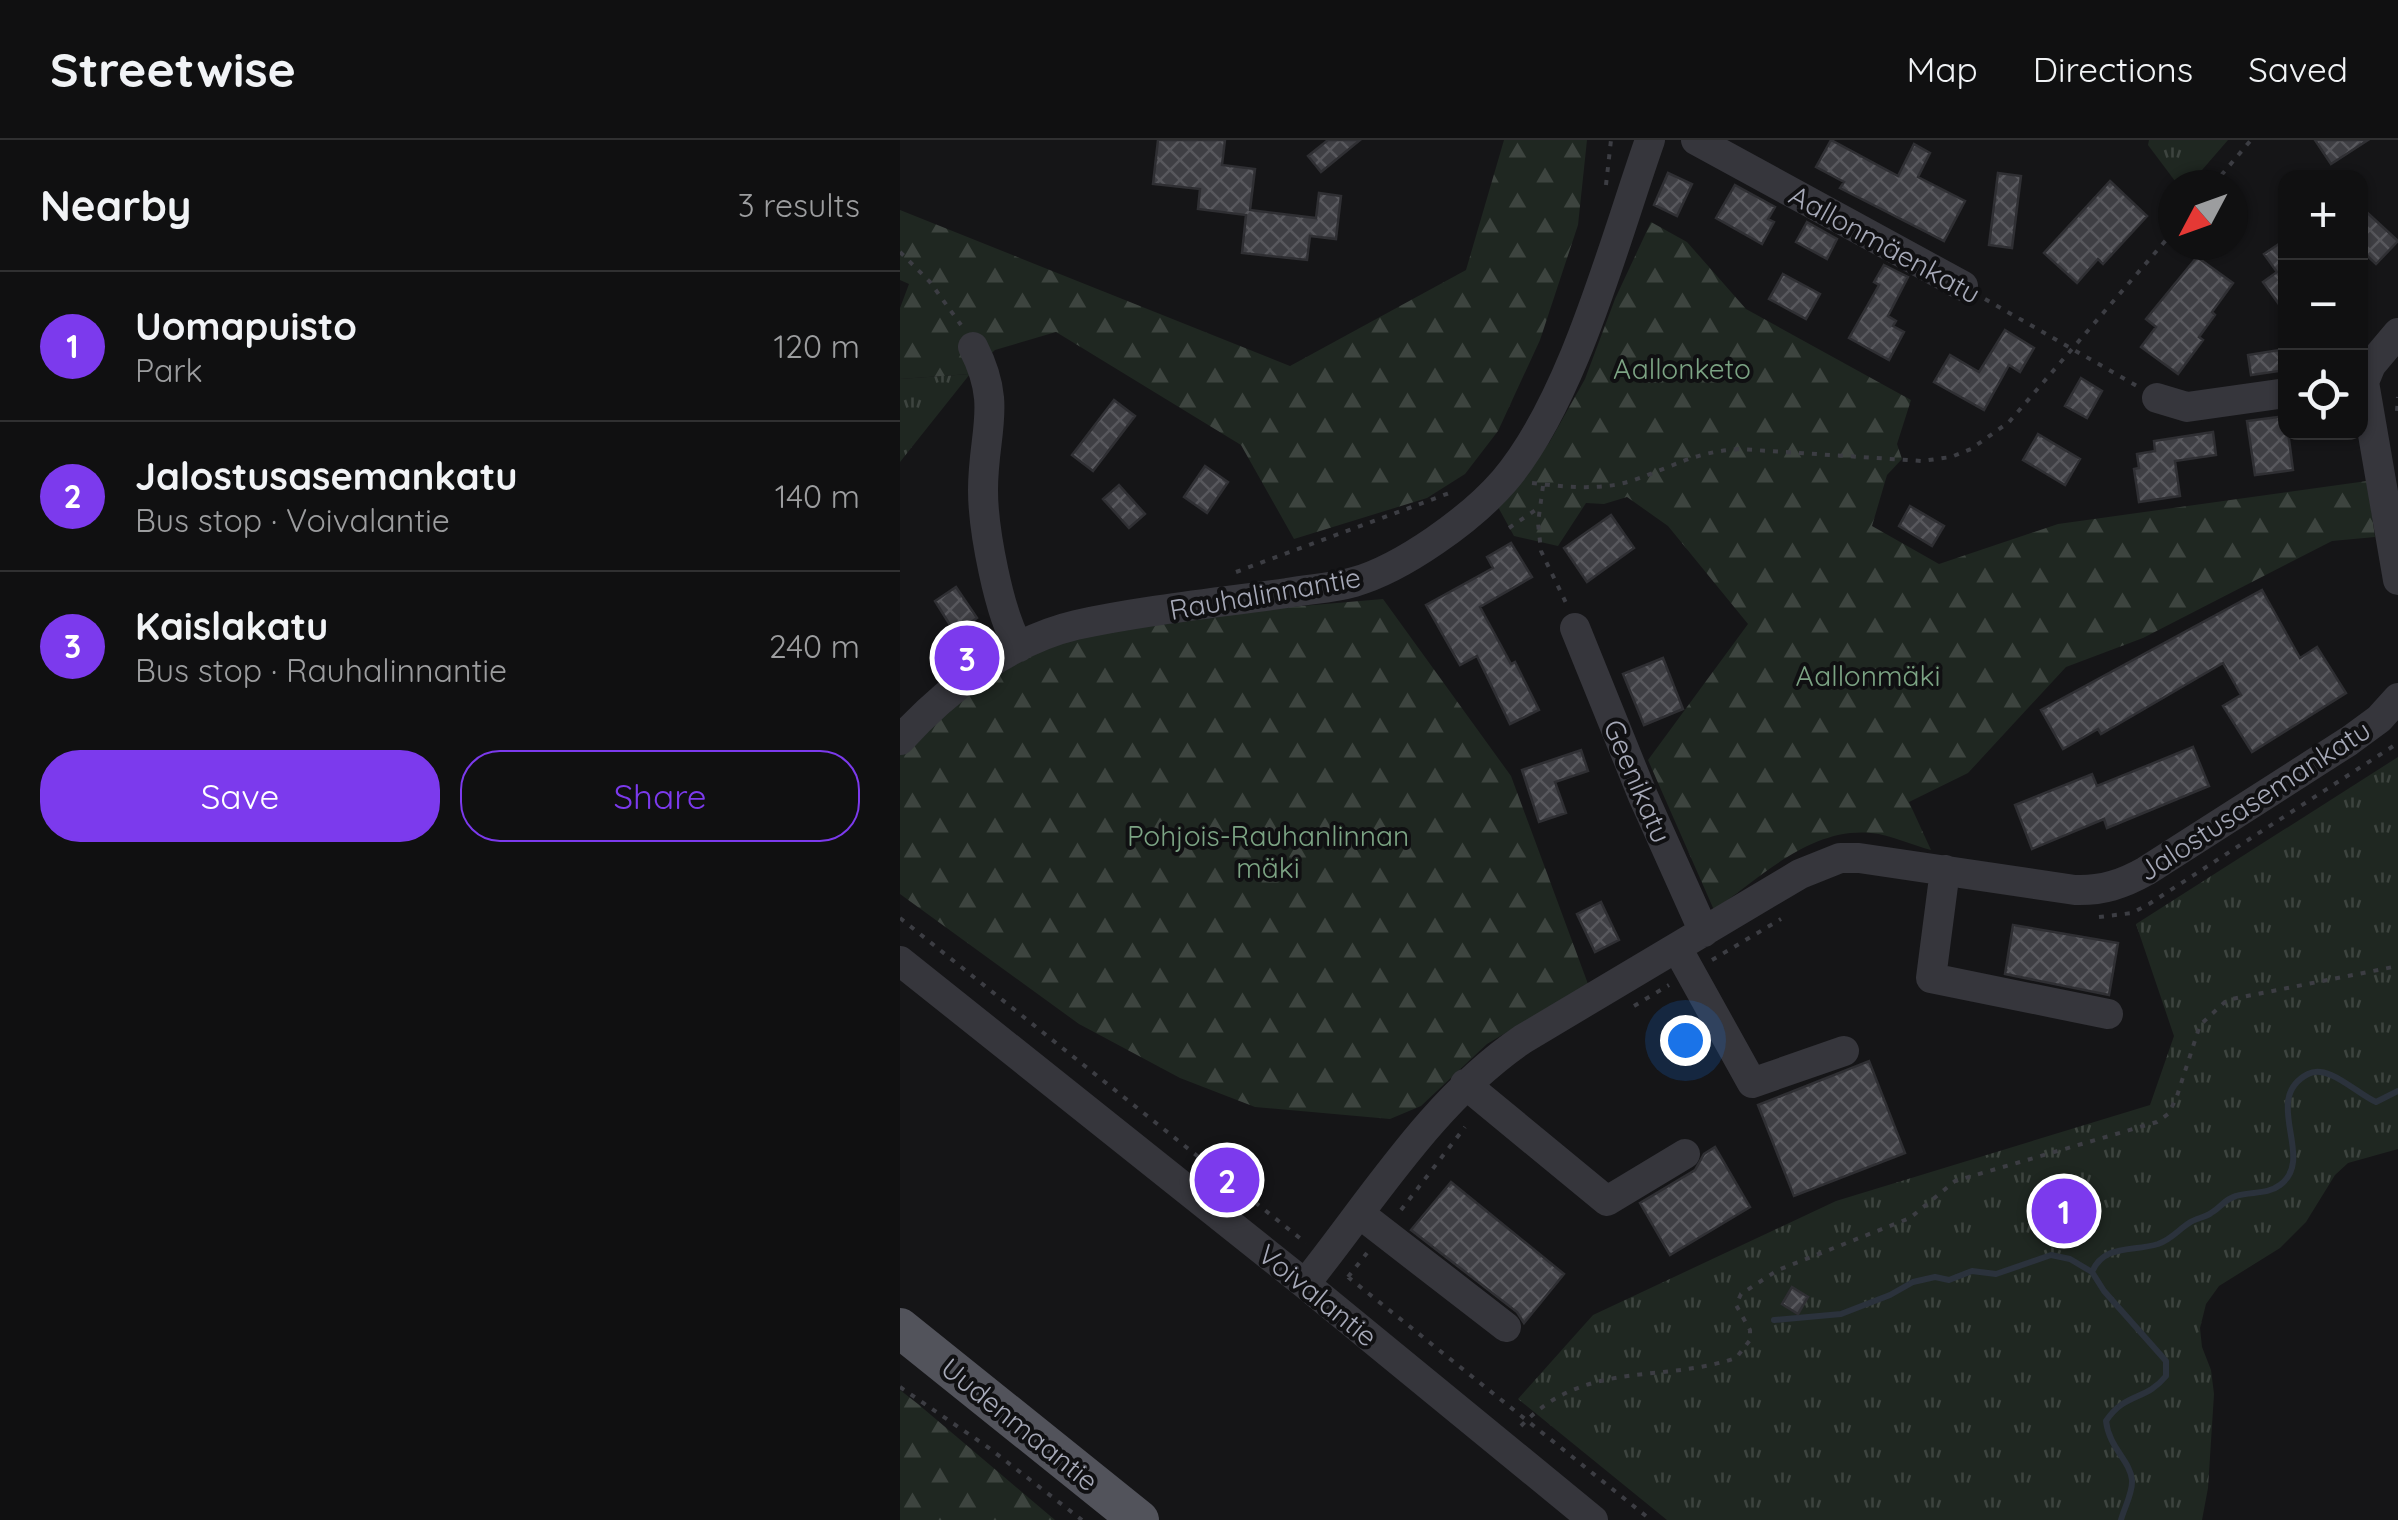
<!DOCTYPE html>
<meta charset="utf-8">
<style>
body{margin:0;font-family:Quicksand,sans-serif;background:#1e1e1f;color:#f1f3f6}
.controls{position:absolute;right:30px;top:30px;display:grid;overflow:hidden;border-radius:20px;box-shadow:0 2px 8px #0004}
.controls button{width:90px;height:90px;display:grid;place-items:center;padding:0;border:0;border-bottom:2px solid #303031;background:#101011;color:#f1f3f6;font:50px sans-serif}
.compass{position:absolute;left:1258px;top:30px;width:90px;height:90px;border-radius:50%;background:#101011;box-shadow:0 2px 8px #0004;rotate:229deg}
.you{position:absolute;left:785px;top:900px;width:35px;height:35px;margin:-25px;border:8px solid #fff;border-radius:50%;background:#1a73e8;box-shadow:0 0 0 15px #1a73e833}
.badge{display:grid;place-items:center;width:65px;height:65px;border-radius:50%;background:#7c3aed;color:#fff;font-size:32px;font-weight:700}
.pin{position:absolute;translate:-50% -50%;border:5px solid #fff;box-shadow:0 2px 10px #0006}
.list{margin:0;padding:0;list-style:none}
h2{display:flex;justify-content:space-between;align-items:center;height:130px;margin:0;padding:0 40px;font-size:42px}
h2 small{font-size:32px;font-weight:400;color:#9c9d9f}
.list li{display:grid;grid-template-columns:65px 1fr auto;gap:30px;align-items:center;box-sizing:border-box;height:150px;padding:0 40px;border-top:2px solid #303031}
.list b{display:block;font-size:38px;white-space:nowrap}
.list p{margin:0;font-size:32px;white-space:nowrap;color:#9c9d9f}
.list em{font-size:32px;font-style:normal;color:#9c9d9f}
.actions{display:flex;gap:20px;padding:30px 40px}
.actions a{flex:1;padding:22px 0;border:2px solid #7c3aed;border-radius:40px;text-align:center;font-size:35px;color:#7c3aed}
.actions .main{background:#7c3aed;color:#fff}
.icon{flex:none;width:55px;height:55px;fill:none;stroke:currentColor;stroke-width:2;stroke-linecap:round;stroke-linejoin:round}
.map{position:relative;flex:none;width:1498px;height:1380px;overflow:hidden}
header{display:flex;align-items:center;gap:60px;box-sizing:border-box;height:140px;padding:0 50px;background:#101011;border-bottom:2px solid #303031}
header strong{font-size:48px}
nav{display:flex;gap:55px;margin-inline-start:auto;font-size:35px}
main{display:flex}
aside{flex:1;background:#101011}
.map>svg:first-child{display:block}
.grass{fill:url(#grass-tufts)}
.forest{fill:url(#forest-firs)}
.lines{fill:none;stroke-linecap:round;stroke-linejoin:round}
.stream{stroke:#2b323c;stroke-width:6}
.building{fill:url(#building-cross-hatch);stroke:#2f2f33;stroke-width:2.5}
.path{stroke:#3c3d43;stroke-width:4;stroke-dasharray:5 8;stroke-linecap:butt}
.minor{stroke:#36363c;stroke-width:30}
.major{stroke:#52535b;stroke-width:40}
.labels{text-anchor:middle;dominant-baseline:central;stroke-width:8;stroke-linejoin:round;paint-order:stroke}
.street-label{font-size:28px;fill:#a6a9b8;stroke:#101012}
.park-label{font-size:28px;fill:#7ca484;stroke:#101012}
</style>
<header>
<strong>Streetwise</strong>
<nav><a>Map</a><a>Directions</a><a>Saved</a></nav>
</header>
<main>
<aside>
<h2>Nearby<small>3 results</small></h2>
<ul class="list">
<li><span class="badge">1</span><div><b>Uomapuisto</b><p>Park</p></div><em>120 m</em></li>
<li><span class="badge">2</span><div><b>Jalostusasemankatu</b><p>Bus stop · Voivalantie</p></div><em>140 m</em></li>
<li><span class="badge">3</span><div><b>Kaislakatu</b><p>Bus stop · Rauhalinnantie</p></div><em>240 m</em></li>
</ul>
<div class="actions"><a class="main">Save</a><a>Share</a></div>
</aside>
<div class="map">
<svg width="1498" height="1380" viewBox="0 0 1498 1380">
<defs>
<pattern id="grass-tufts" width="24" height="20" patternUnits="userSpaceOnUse" patternTransform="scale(2.5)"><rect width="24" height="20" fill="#1f2721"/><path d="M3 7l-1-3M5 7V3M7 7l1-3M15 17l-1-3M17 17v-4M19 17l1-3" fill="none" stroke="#3d443f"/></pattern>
<pattern id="forest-firs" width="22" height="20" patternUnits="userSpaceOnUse" patternTransform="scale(2.5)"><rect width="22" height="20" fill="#1f2721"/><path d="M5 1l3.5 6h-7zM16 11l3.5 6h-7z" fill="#3d443f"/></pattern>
<pattern id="building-cross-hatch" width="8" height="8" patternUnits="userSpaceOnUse" patternTransform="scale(2.5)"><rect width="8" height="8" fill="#3f3f44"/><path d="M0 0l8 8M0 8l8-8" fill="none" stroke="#58585d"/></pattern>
</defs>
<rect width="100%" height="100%" fill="#151517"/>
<path class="grass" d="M 1249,0 L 1328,0 L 1289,45 L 1278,45 L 1248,5 Z
M 70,234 L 0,322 L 0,239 Z
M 1498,617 L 1498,1009 L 1448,1023 L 1435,1035 L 1406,1082 L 1380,1108 L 1319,1146 L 1306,1164 L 1300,1188 L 1302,1207 L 1311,1230 L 1314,1254 L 1308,1348 L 1302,1380 L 767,1380 L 618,1259 L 693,1175 L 936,1061 L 1250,965 L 1274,896 L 1236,784 Z"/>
<path class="forest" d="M 604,0 L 687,0 L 678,85 L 640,200 L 598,291 L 565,334 L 527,358 L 394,399 L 341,305 L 156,192 L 95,210 L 70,234 L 0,239 L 0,168 L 9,144 L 0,140 L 0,70 L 390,226 L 566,130 Z
M 751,82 L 787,102 L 846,169 L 1011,260 L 997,304 L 1002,319 L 987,335 L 972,386 L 1039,424 L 1158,384 L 1467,341 L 1475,397 L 1432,401 L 1243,498 L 1166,527 L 1068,633 L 1009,662 L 1031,710 C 1012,705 991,695 971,693 C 911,687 861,737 814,770 L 748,620 L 848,484 L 768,386 L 727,357 L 704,364 L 686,363 L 658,406 L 614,396 L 598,367 L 649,303 L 685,239 L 715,159 Z
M 483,459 L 611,636 L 688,844 L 587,904 L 521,966 L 490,979 L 355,967 L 280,938 L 179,884 L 0,754 L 0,600 L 174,486 Z
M 0,1250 L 18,1264 L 155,1380 L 0,1380 Z"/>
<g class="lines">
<path class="stream" d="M 874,1180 L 941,1174 L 990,1155 L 1013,1142 L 1035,1137 L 1049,1140 L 1072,1131 L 1096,1134 L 1151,1115 L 1170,1119 L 1192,1132
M 1221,1380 C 1224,1368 1233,1353 1232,1340 C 1230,1320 1209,1308 1206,1281 C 1225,1252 1246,1261 1266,1236 L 1266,1221 L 1204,1151 L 1192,1132 C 1204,1104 1232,1112 1258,1104 C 1272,1099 1278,1090 1289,1083 C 1296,1078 1304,1078 1311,1073 C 1320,1068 1325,1059 1336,1056 C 1351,1051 1367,1055 1380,1045 C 1417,1018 1360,959 1408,934 C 1428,923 1457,954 1476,962 L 1498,951"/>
</g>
<path class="building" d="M 258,0 L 325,0 L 322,25 L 355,29 L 350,70 L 416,78 L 419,53 L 441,56 L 436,99 L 410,96 L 407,120 L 342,113 L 346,75 L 298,69 L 300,49 L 253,44 Z
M 428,0 L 460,0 L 421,32 L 408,16 Z
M 931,0 L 998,36 L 1014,4 L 1030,13 L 1018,37 L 1065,61 L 1044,101 L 940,48 L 944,42 L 916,27 Z
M 1415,0 L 1468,0 L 1431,24 Z
M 768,33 L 792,44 L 777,76 L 754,65 Z
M 1098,33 L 1121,36 L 1112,108 L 1089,105 Z
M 1210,41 L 1247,76 L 1203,124 L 1198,119 L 1177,143 L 1144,113 Z
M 835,45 L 875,67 L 868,79 L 874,82 L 862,104 L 816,78 Z
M 1460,66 L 1498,101 L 1476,124 L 1460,109 Z
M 907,82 L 937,99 L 927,119 L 896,102 Z
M 1386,99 L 1386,174 L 1363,142 L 1377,132 L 1364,114 Z
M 1297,117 L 1333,143 L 1312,172 L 1315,175 L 1299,197 L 1303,200 L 1278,234 L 1241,207 L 1256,187 L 1246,179 Z
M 984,125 L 1008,137 L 988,176 L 996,181 L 993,186 L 1004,192 L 989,220 L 949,198 L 979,145 L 974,142 Z
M 883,134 L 920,154 L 906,179 L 869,159 Z
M 1105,190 L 1134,208 L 1120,232 L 1109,225 L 1084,270 L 1034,242 L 1050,215 L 1079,232 Z
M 1386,209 L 1386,230 L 1351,235 L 1348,215 Z
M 1181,238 L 1202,251 L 1187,278 L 1165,266 Z
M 214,260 L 235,276 L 193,331 L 172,315 Z
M 1386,276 L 1393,330 L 1355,335 L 1347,281 Z
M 1313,292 L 1316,315 L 1275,321 L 1280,356 L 1239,362 L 1234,329 L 1239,328 L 1237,314 L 1255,311 L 1254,301 Z
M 1138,294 L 1180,319 L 1165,345 L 1123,320 Z
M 305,326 L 328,342 L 307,373 L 284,357 Z
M 219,345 L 245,374 L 229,388 L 203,359 Z
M 1010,366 L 1044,386 L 1032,406 L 999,386 Z
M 711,375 L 734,408 L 687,442 L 664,408 Z
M 611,403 L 632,437 L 580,467 L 611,524 L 615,522 L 639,570 L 610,584 L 577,516 L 560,525 L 526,465 L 593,428 L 587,417 Z
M 56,447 L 77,478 L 55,493 L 35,461 Z
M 1362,450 L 1400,518 L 1417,507 L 1446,553 L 1352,612 L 1323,566 L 1341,555 L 1323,523 L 1201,594 L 1198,589 L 1163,609 L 1141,570 Z
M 763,518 L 783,569 L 744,585 L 723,534 Z
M 1293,607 L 1309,646 L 1207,688 L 1204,679 L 1132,709 L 1115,665 L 1192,634 L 1197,646 Z
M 681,610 L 688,631 L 655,642 L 666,673 L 639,682 L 622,630 Z
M 701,762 L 719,800 L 695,812 L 677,774 Z
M 1113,785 L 1218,803 L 1209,855 L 1105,834 Z
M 969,921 L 1005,1013 L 894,1056 L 858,965 Z
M 815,1007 L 850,1067 L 770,1115 L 740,1063 L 795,1030 L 804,1014 Z
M 551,1042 L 664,1134 L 624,1183 L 617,1172 L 511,1090 Z
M 892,1147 L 908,1157 L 898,1174 L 882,1164 Z"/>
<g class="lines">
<path class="path" d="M 706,45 L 711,0
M 1313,45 L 1351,0
M 0,112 L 30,142 L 61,185
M 1085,159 L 1237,246
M 1497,271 L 1498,257
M 632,343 C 666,347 702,351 734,340 C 775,326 794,312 839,309 L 1022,321 L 1051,317 L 1071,309 L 1109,282 L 1273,92
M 643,346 L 638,383 L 641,411 L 667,465
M 609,388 L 640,367
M 336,432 L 552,352
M 1199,777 L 1232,773 L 1249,764 L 1498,603
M 0,778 L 406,1103
M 812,820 L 881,779
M 734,866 L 769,845
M 501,1070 L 565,987
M 448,1137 L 467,1113
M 448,1137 L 751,1380
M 0,1247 L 89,1308 L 182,1380
M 621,1286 C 685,1219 759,1244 836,1218 L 850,1200 L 850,1190 L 836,1165 L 841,1154 L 878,1130 L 1010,1078 L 1055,1041 L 1257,982 L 1268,974 L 1276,959 L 1300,885 L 1327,860 L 1498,826"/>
<path class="minor" d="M 796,0 L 1063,146
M 1498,193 L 1471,225 L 1464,242 L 1498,440
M 73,207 C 103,265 83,291 83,350 C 83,389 99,475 119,507
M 1257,258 L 1287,267 L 1386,253
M 675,488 L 743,656 L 804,792
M 0,600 C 46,550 108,501 176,485 C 245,470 317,463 387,453 C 409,449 433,448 454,442 C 503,428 571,379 604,341 C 673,260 714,102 750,0
M 1045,730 L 1031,838 L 1208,874
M 777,808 L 852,943 L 944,911
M 0,821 L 405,1144 L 693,1380
M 565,944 L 707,1061 L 785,1014
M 460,1074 L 606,1187
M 405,1144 C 473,1059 532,961 623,899 L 900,734 L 940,718 L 959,718 L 1175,750 C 1202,751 1223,744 1246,731 L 1449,601 L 1479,579 L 1498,558"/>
<path class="major" d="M 0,1188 L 239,1380"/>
</g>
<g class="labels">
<g class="street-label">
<text transform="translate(985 104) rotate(29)">Aallonmäenkatu</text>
<text transform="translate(365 453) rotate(-10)">Rauhalinnantie</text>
<text transform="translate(738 641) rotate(67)">Geenikatu</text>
<text transform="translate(1354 660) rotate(-33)">Jalostusasemankatu</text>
<text transform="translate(418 1155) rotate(39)">Voivalantie</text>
<text transform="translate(120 1284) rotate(39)">Uudenmaantie</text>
</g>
<g class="park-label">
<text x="782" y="228">Aallonketo</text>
<text x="968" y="535">Aallonmäki</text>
<text x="368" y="695">Pohjois-Rauhanlinnan<tspan x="368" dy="32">mäki</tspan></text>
</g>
</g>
</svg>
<div class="controls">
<button>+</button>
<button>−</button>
<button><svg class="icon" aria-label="locate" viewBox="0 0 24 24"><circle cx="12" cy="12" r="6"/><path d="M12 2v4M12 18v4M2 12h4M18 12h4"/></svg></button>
</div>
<svg class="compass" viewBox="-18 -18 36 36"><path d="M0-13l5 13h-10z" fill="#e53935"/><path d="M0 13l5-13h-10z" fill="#9c9d9f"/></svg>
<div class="you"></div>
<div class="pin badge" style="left:1164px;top:1071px">1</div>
<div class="pin badge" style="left:327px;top:1040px">2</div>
<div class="pin badge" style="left:67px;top:518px">3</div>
</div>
</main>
